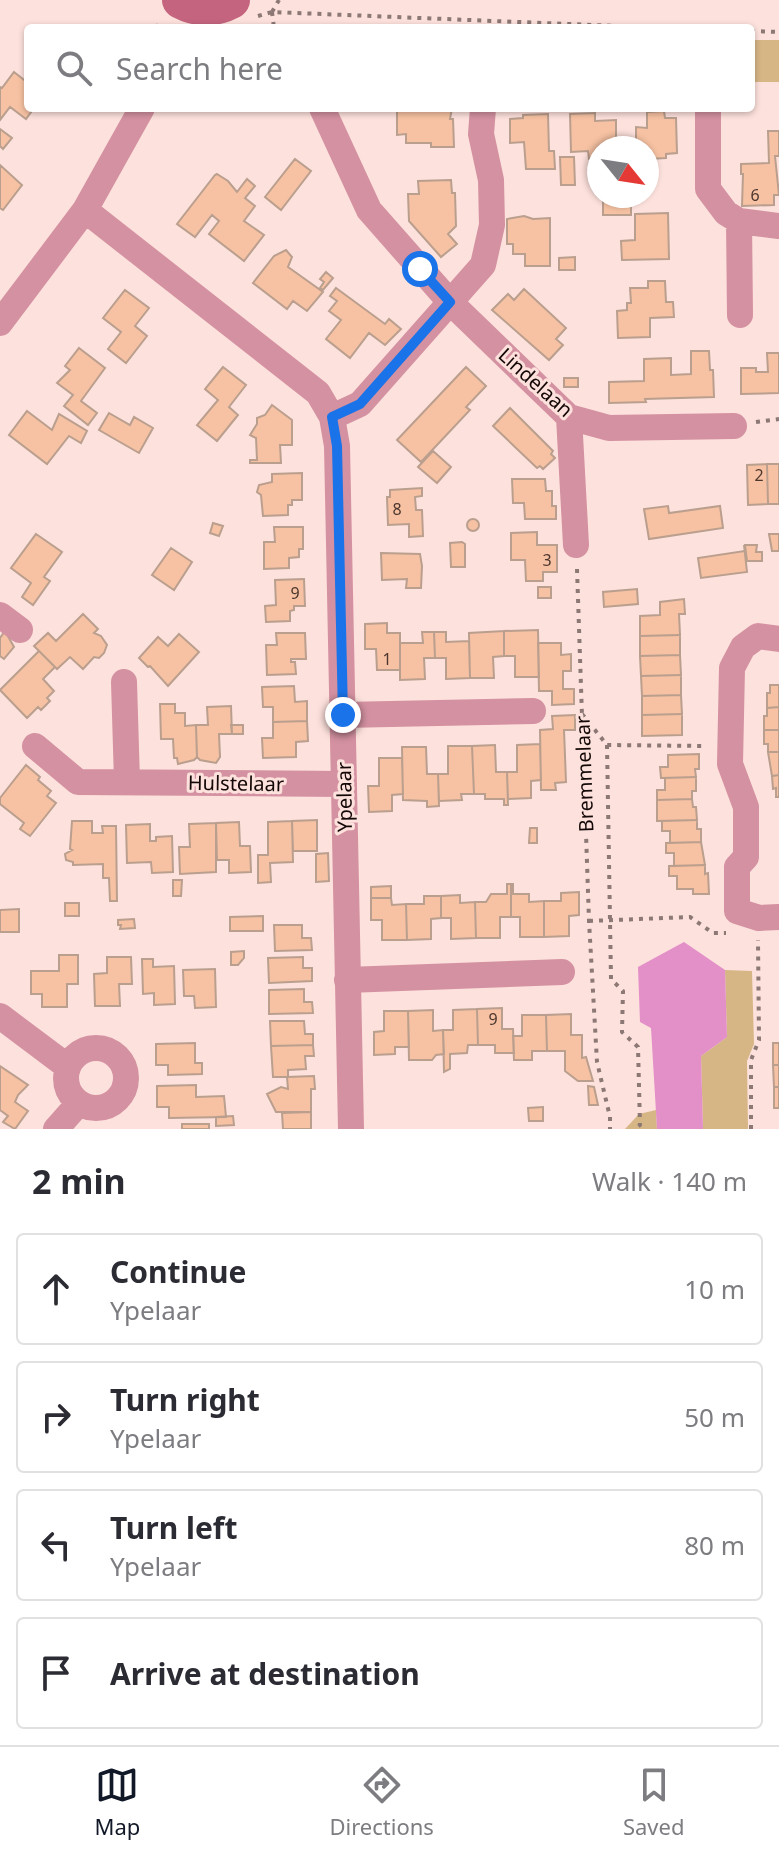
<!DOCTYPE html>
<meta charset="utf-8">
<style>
body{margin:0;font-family:"Noto Sans",sans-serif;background:#f7f7f7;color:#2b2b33}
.compass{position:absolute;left:587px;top:136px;width:72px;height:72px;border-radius:50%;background:#fff;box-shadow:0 2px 6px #0004;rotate:120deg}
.stop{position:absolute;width:24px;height:24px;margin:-18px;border:6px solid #1a73e8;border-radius:50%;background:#fff}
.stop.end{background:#1a73e8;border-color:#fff;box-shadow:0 2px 8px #0008}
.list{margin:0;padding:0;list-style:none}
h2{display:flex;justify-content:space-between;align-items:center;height:104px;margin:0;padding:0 32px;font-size:34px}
h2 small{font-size:26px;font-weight:400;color:#7c7c81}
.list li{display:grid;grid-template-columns:52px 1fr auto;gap:24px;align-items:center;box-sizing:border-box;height:112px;margin:0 16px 16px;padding:0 16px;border:2px solid #e1e1e2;border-radius:8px}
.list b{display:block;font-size:30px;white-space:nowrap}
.list p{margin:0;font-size:26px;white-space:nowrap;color:#7c7c81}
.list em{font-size:26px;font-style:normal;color:#7c7c81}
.icon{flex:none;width:44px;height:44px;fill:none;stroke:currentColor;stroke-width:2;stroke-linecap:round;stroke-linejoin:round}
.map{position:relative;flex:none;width:779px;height:1129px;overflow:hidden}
.search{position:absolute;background:#fff;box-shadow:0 2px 6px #0004;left:24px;right:24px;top:24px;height:88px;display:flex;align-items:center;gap:20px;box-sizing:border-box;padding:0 28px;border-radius:8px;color:#7c7c81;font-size:30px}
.sheet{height:616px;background:#fff}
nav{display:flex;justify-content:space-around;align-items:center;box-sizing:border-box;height:112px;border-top:2px solid #e1e1e2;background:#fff;font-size:22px;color:#7c7c81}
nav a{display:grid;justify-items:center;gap:4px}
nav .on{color:#111827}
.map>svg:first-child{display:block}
.green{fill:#d7b686}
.water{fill:#e38fc8}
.building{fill:#f7c2a3;stroke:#ba9f8e;stroke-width:2}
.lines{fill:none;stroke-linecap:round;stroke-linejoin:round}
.path{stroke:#8c7875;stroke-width:4;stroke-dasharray:4 6;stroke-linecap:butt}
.street{stroke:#d491a1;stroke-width:26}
.secondary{stroke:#c4647f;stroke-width:38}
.route{stroke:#1a73e8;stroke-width:10}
.labels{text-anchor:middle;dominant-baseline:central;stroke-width:6;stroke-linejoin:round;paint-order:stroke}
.number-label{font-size:16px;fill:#4c362e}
.street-label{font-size:20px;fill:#130807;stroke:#fde1dc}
</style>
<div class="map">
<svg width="779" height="1129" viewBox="0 0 779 1129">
<rect width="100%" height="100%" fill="#fde1dc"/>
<path class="green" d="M 751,40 L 779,40 L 779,82 L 751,82 Z
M 725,970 L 752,971 L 754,1044 L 747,1061 L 748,1129 L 703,1129 L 701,1056 L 727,1037 Z
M 656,1110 L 657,1129 L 625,1129 L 639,1114 Z"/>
<path class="water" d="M 684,942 L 725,970 L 727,1037 L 701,1056 L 703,1129 L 657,1129 L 651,1028 L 640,1022 L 638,967 Z"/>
<path class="building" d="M 14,72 L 28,83 L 28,108 L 34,108 L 26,119 L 10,107 L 0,120 L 0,87 L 2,88 Z
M 397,108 L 452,108 L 450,119 L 453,119 L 454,147 L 431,147 L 431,143 L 406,143 L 406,134 L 397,135 Z
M 664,111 L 665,118 L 676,118 L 677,153 L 666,154 L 666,158 L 648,159 L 649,176 L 647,176 L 647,148 L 636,148 L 636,127 L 647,128 L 647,112 Z
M 595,113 L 595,121 L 616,120 L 616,148 L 599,148 L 599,158 L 589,159 L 588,151 L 571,152 L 570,114 Z
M 548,114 L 549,151 L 554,151 L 555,169 L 526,169 L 524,142 L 510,143 L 510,119 L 523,118 L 523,115 Z
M 0,129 L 12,138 L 3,149 L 0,146 Z
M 768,131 L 779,131 L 779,156 L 775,156 L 779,195 L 774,195 L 774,205 L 742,206 L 743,174 L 741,174 L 741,164 L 769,163 Z
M 560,157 L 574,157 L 575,185 L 561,185 Z
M 295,159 L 311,171 L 281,210 L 265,197 Z
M 0,165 L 22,185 L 3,210 L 0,208 Z
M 217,174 L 228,181 L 237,192 L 247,179 L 255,186 L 245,198 L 255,206 L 244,221 L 264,235 L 244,261 L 209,234 L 219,221 L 212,215 L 195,237 L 177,224 L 215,175 Z
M 451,180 L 452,193 L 455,193 L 456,226 L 448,234 L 457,244 L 441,257 L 409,221 L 408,194 L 419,194 L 418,181 Z
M 631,201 L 631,215 L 603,215 L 603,202 Z
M 668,213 L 669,259 L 622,260 L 621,241 L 635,240 L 635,214 Z
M 524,216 L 533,219 L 550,218 L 550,266 L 525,266 L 525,254 L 513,254 L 513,244 L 507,244 L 507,219 Z
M 286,250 L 292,257 L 288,267 L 323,292 L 307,311 L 293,301 L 287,309 L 253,283 L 274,256 Z
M 575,257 L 575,270 L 559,270 L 559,258 Z
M 326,272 L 333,278 L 323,290 L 320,288 L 324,282 L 320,279 Z
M 648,281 L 665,281 L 666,302 L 673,302 L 674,317 L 650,318 L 650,337 L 618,338 L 617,311 L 627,310 L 627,303 L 631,303 L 630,288 L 648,288 Z
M 336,288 L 385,324 L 389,319 L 401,329 L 385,345 L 369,333 L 350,358 L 326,339 L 341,320 L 329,311 L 337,301 L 330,296 Z
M 524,289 L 566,328 L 556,339 L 563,345 L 549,360 L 492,310 L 508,294 L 514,300 Z
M 125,290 L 149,308 L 135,326 L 147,336 L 126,363 L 108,349 L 121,332 L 103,318 Z
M 79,348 L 105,368 L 81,401 L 97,413 L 88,425 L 64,406 L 73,395 L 57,383 L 70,370 L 65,366 Z
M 691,351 L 709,351 L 710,370 L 713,370 L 714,397 L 645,399 L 646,402 L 609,403 L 609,382 L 644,381 L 644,359 L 671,358 L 671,375 L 691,374 Z
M 767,353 L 779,353 L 779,393 L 741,394 L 741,368 L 756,368 L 756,372 L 768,372 Z
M 223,367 L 246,385 L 229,407 L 238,415 L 217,441 L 197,425 L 218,400 L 205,389 Z
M 466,367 L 486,386 L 466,407 L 470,410 L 421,462 L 397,440 Z
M 564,378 L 578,378 L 578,387 L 564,387 Z
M 272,405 L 292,420 L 292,445 L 280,445 L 281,463 L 250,463 L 250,460 L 257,460 L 256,438 L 250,435 L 257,424 L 257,418 L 265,415 Z
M 510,408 L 553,451 L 551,454 L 555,458 L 543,469 L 540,466 L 537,468 L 493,426 Z
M 27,411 L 52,430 L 59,414 L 87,431 L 81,443 L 69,436 L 47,464 L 9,435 Z
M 109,413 L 130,425 L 134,417 L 153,428 L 139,453 L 99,430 Z
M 433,451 L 451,467 L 437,483 L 418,467 Z
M 767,464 L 779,464 L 779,504 L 768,504 Z
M 767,464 L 768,504 L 748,505 L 747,465 Z
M 302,473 L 302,500 L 292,500 L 292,505 L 288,505 L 288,515 L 263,516 L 261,495 L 257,492 L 259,485 L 272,482 L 272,474 Z
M 512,479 L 545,479 L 546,491 L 552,491 L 552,506 L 556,506 L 556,519 L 525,519 L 524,503 L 513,503 Z
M 422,488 L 422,496 L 415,497 L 416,510 L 422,510 L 423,536 L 409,537 L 409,524 L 388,525 L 387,497 L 390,497 L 390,490 Z
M 668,506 L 669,513 L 720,506 L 723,528 L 649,539 L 644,509 Z
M467 525a6 6 0 1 1 12 0a6 6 0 1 1-12 0Z
M 213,523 L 223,526 L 219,536 L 210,533 Z
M 274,527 L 303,527 L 303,549 L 299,549 L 299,557 L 289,558 L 289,568 L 264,569 L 264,542 L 275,542 Z
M 537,532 L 537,545 L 557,545 L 557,572 L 543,572 L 543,581 L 526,581 L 525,560 L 511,560 L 511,533 Z
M 36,534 L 62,552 L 44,577 L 50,581 L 33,605 L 22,597 L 31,583 L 11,568 Z
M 769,534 L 779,534 L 779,551 L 772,551 Z
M 462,542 L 465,544 L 465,567 L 451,567 L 450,543 Z
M 744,545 L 747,572 L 701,578 L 698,558 L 745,551 Z
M 745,545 L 757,545 L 756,552 L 762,552 L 762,561 L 747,561 Z
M 171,548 L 192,562 L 174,590 L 152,575 Z
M 381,553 L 420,554 L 422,566 L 421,588 L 406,588 L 407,579 L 382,580 Z
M 304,579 L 305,606 L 294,606 L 294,610 L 290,611 L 290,621 L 266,622 L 265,606 L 276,605 L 275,580 Z
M 538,587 L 551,587 L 551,598 L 538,598 Z
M 637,589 L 638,604 L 604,607 L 603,592 Z
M 684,599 L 685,614 L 679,614 L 680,635 L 640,636 L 640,616 L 660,615 L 660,602 Z
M 83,614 L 98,629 L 94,633 L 101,636 L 107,645 L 104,653 L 99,658 L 94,657 L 83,669 L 70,657 L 57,669 L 34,646 L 48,633 L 56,641 Z
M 387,623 L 387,633 L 400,633 L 400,670 L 377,670 L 376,649 L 365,649 L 365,624 Z
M 538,630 L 539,677 L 515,677 L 515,656 L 504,656 L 504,631 Z
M 5,631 L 14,647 L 4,659 L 0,656 L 0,638 Z
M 504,631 L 504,656 L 493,657 L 494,678 L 470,678 L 469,633 Z
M 422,632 L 434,632 L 435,658 L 424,658 L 425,679 L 400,680 L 400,643 L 423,643 Z
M 434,632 L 446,632 L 446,642 L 469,641 L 470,678 L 446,679 L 446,658 L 435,658 Z
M 276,633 L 305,633 L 306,659 L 291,659 L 291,662 L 295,662 L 296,674 L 267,675 L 266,645 L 277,645 Z
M 179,634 L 199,652 L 168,686 L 150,666 L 148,667 L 139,658 L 158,637 L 168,646 Z
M 680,635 L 680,655 L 640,656 L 640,636 Z
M 538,643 L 561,643 L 561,655 L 571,654 L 571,671 L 563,671 L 563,689 L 574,689 L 574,704 L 552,705 L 552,691 L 539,691 Z
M 39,651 L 55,667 L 43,679 L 54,691 L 47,698 L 50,701 L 41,710 L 38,707 L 27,718 L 0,690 Z
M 680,655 L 681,675 L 641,676 L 640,656 Z
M 681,675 L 681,695 L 642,696 L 641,676 Z
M 770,685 L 779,685 L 779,707 L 767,708 L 767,693 L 770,693 Z
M 294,686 L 295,702 L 307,701 L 307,721 L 273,722 L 273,707 L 263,707 L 262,687 Z
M 681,695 L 682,714 L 642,715 L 642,696 Z
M 160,704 L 175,704 L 175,713 L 185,713 L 185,726 L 196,725 L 197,757 L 194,760 L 178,764 L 177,758 L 174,758 L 173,739 L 161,739 Z
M 231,706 L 232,734 L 219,734 L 220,757 L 216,763 L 200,760 L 197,757 L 196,725 L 208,725 L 207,707 Z
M 779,707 L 779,730 L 764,730 L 764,716 L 767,716 L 767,708 Z
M 682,714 L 682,735 L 642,736 L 642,715 Z
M 575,715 L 575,730 L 564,730 L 566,782 L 555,783 L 556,790 L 541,790 L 540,730 L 553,729 L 552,716 Z
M 307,721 L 308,741 L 296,742 L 296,757 L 263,758 L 262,738 L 273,738 L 273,722 Z
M 231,725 L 243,725 L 243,734 L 232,734 Z
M 764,730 L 779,730 L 779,752 L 768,752 L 768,744 L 764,744 Z
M 540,744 L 541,780 L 531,781 L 531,798 L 508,799 L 507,772 L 517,772 L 517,745 Z
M 495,745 L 496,772 L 507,772 L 508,805 L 504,805 L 504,799 L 485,799 L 485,794 L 474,794 L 472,746 Z
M 448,746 L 472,746 L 474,794 L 461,794 L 462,800 L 439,801 L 438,774 L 448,774 Z
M 402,747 L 426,747 L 427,774 L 438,774 L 439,806 L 427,807 L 427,801 L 403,800 Z
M 768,752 L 779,752 L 779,775 L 772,776 Z
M 699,754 L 699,769 L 695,769 L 696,777 L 661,778 L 660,767 L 668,767 L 668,755 Z
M 379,758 L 402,758 L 403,794 L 392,795 L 392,811 L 369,812 L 368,786 L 379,786 Z
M 26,765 L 40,777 L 38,780 L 51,791 L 47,796 L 56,803 L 30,836 L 20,829 L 24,823 L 0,804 L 0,798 Z
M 779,775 L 779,797 L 776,797 L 776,788 L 773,789 L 772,776 Z
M 696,777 L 696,791 L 692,791 L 692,799 L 657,800 L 657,790 L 665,790 L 665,778 Z
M 692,799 L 693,807 L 696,807 L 697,820 L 657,821 L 657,800 Z
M 317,820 L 317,851 L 293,851 L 292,821 Z
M 697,820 L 697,829 L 701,829 L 701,842 L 670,843 L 670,831 L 662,831 L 662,821 Z
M 72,821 L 92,821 L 92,833 L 103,833 L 102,826 L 116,826 L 117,901 L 110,901 L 109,878 L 103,878 L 103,864 L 73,865 L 73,862 L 66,860 L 65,854 L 72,850 L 70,849 Z
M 292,821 L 293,862 L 270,863 L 271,882 L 258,883 L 258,855 L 268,855 L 268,822 Z
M 239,822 L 240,846 L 250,846 L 251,872 L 229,873 L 229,860 L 217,860 L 216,823 Z
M 216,823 L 216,872 L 180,874 L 179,847 L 190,847 L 189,824 Z
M 150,824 L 150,841 L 156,841 L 156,837 L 172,836 L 173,872 L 152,873 L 151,862 L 127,863 L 126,825 Z
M 530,828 L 537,828 L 537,843 L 529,843 Z
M 701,842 L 705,865 L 674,866 L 674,853 L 666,853 L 666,843 Z
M 328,853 L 329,881 L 316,882 L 316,854 Z
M 705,865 L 705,874 L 708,873 L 709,894 L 693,894 L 693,889 L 677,889 L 677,876 L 669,876 L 669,866 Z
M 173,880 L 182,880 L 181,896 L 173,896 Z
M 507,884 L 511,884 L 511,917 L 500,917 L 500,938 L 476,938 L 475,902 L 486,902 L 491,894 L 507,894 Z
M 511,884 L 513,884 L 513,894 L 529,894 L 529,902 L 544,901 L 544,937 L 520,937 L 520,917 L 511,917 Z
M 391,886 L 391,898 L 371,898 L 371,887 Z
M 579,892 L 579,915 L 569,916 L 569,936 L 544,937 L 544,901 L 561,901 L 561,893 Z
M 460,895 L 460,903 L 475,902 L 476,938 L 451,939 L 451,918 L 441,918 L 441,896 Z
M 424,896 L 441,896 L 441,918 L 431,919 L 431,939 L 407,940 L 406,904 L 424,904 Z
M 371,898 L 391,898 L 392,905 L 406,904 L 407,940 L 382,940 L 382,920 L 371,920 Z
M 65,903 L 79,903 L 79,916 L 65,916 Z
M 19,909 L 19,932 L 0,932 L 0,910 Z
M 263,916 L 263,931 L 230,931 L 230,917 Z
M 134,919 L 135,928 L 120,929 L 121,925 L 118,925 L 118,920 Z
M 274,925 L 302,925 L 302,938 L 311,938 L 312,950 L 275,951 Z
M 244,951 L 244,958 L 238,965 L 231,965 L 231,952 Z
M 59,955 L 78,955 L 78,984 L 67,984 L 67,1007 L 42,1007 L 42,994 L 31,994 L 31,971 L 59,971 Z
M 107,957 L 131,957 L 132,984 L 119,984 L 120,1006 L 95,1006 L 94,974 L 107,973 Z
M 303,957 L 303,968 L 312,968 L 312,981 L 269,983 L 268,958 Z
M 142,959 L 153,959 L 153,967 L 174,966 L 175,1004 L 154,1005 L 154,993 L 143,994 Z
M 215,969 L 216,1007 L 195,1008 L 194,996 L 184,996 L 183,970 Z
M 304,989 L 304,1002 L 312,1002 L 313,1013 L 269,1014 L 269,990 Z
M 502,1008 L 502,1029 L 513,1029 L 514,1053 L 495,1053 L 495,1045 L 478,1045 L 477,1009 Z
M 477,1009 L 478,1045 L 468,1045 L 467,1053 L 450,1054 L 450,1069 L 444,1072 L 443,1030 L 453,1030 L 453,1010 Z
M 433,1010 L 433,1031 L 443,1030 L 444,1054 L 436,1055 L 432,1060 L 409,1060 L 408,1011 Z
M 384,1011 L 408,1011 L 409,1047 L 395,1047 L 395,1054 L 374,1055 L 374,1032 L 384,1031 Z
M 571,1014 L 571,1035 L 582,1035 L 582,1058 L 586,1057 L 593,1081 L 578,1081 L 565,1071 L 565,1051 L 547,1051 L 546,1015 Z
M 522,1015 L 546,1015 L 547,1051 L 532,1051 L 532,1060 L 514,1060 L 513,1036 L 522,1036 Z
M 270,1021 L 304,1021 L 305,1034 L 313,1034 L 313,1045 L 271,1046 Z
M 195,1043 L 195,1063 L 202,1063 L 202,1074 L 168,1075 L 168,1065 L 156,1065 L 156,1044 Z
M 773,1043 L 779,1043 L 779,1065 L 773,1065 Z
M 313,1045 L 314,1056 L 305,1056 L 306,1069 L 288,1070 L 288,1077 L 273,1077 L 271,1046 Z
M 773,1065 L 779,1065 L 779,1087 L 774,1087 Z
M 0,1066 L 28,1085 L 18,1095 L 15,1102 L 28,1111 L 15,1129 L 3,1122 L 8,1116 L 0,1110 Z
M 314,1076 L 315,1089 L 311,1089 L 311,1112 L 276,1112 L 267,1094 L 281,1087 L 288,1089 L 287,1077 Z
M 196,1085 L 196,1097 L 224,1096 L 226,1117 L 169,1118 L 169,1107 L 157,1107 L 157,1086 Z
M 588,1086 L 594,1087 L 598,1105 L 589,1105 Z
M 774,1087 L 779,1087 L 779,1108 L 774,1108 Z
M 543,1107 L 543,1121 L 529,1121 L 528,1108 Z
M 311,1112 L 311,1129 L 283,1129 L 282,1113 Z
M 233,1116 L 234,1125 L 216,1126 L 216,1117 Z
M 182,1124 L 209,1124 L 209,1129 L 182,1129 Z"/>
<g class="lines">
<path class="path" d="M 272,12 L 274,28
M 272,12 L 279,0
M 258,16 L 272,12 L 667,28
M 157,28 L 160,20
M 751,31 L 779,32
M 756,422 L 779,419
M 577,569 L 589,921 L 597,1062 L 610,1117 L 610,1129
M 582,714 L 607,745 L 706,746
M 607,745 L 611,979 L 623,991 L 622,1032 L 638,1047 L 640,1125 L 635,1129
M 589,921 L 690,917 L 713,933 L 726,933
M 751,1129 L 751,1060 L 759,1040 L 758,940"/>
<path class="street" d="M 322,108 L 369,210 L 450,302 L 569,417 L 609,428 L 734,426
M 708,108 L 708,189 L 726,213 L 739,221 L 779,226
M 85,210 L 318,393 L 332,417 L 337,446 L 351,1129
M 739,221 L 740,315
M 0,323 L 85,210 L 142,108
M 332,417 L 360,404 L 483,265 L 492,225 L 491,180 L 481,134 L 483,108
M 569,417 L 576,545
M 0,615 L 20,630
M 779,639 L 758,636 L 743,647 L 732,668 L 730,764 L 746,807 L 746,857 L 737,867 L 737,911 L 759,918 L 779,917
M 124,682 L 127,781
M 343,715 L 533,711
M 35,746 L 78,782 L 344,784
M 347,980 L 562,972
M 0,1016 L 68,1067
M66 1078a30 30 0 1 1 60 0a30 30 0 1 1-60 0Z
M 56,1129 L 79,1103"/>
<path class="secondary" d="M 181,0 C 198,9 214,9 231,0"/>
</g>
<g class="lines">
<path class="route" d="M 343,715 L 337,446 L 332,417 L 360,404 L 450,302 L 420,269"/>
</g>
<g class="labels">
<g class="number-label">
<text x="755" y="195">6</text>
<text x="759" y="475">2</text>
<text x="397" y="509">8</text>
<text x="547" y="560">3</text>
<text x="295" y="593">9</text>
<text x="387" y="659">1</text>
<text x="493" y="1019">9</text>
</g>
<g class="street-label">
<text transform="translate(536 382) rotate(42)">Lindelaan</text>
<text transform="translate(584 774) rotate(-92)">Bremmelaar</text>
<text transform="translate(236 783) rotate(1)">Hulstelaar</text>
<text transform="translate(344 797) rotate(-91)">Ypelaar</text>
</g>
</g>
</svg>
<svg class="compass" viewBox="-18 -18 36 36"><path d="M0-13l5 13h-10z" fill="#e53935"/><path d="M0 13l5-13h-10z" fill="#7c7c81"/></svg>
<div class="stop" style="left:420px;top:269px"></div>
<div class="stop end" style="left:343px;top:715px"></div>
<div class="search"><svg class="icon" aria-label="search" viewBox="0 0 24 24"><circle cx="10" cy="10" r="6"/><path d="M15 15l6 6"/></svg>Search here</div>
</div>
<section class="sheet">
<h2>2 min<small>Walk · 140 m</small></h2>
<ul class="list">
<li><svg class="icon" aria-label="ahead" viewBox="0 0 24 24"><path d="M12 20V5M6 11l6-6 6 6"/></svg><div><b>Continue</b><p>Ypelaar</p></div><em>10 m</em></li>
<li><svg class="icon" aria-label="right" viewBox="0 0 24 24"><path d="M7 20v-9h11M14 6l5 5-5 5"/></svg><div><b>Turn right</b><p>Ypelaar</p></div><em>50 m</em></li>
<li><svg class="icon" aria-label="left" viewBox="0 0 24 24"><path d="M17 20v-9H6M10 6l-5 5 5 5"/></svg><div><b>Turn left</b><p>Ypelaar</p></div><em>80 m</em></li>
<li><svg class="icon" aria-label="arrive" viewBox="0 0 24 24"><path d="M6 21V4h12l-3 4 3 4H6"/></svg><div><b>Arrive at destination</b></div></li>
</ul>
</section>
<nav>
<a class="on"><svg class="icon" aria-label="map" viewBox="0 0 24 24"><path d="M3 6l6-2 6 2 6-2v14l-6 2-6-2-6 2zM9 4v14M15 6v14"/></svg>Map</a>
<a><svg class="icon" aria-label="directions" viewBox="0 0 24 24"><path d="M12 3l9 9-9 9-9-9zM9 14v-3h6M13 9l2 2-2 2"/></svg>Directions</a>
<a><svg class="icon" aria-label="saved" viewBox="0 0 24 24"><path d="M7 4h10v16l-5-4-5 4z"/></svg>Saved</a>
</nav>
